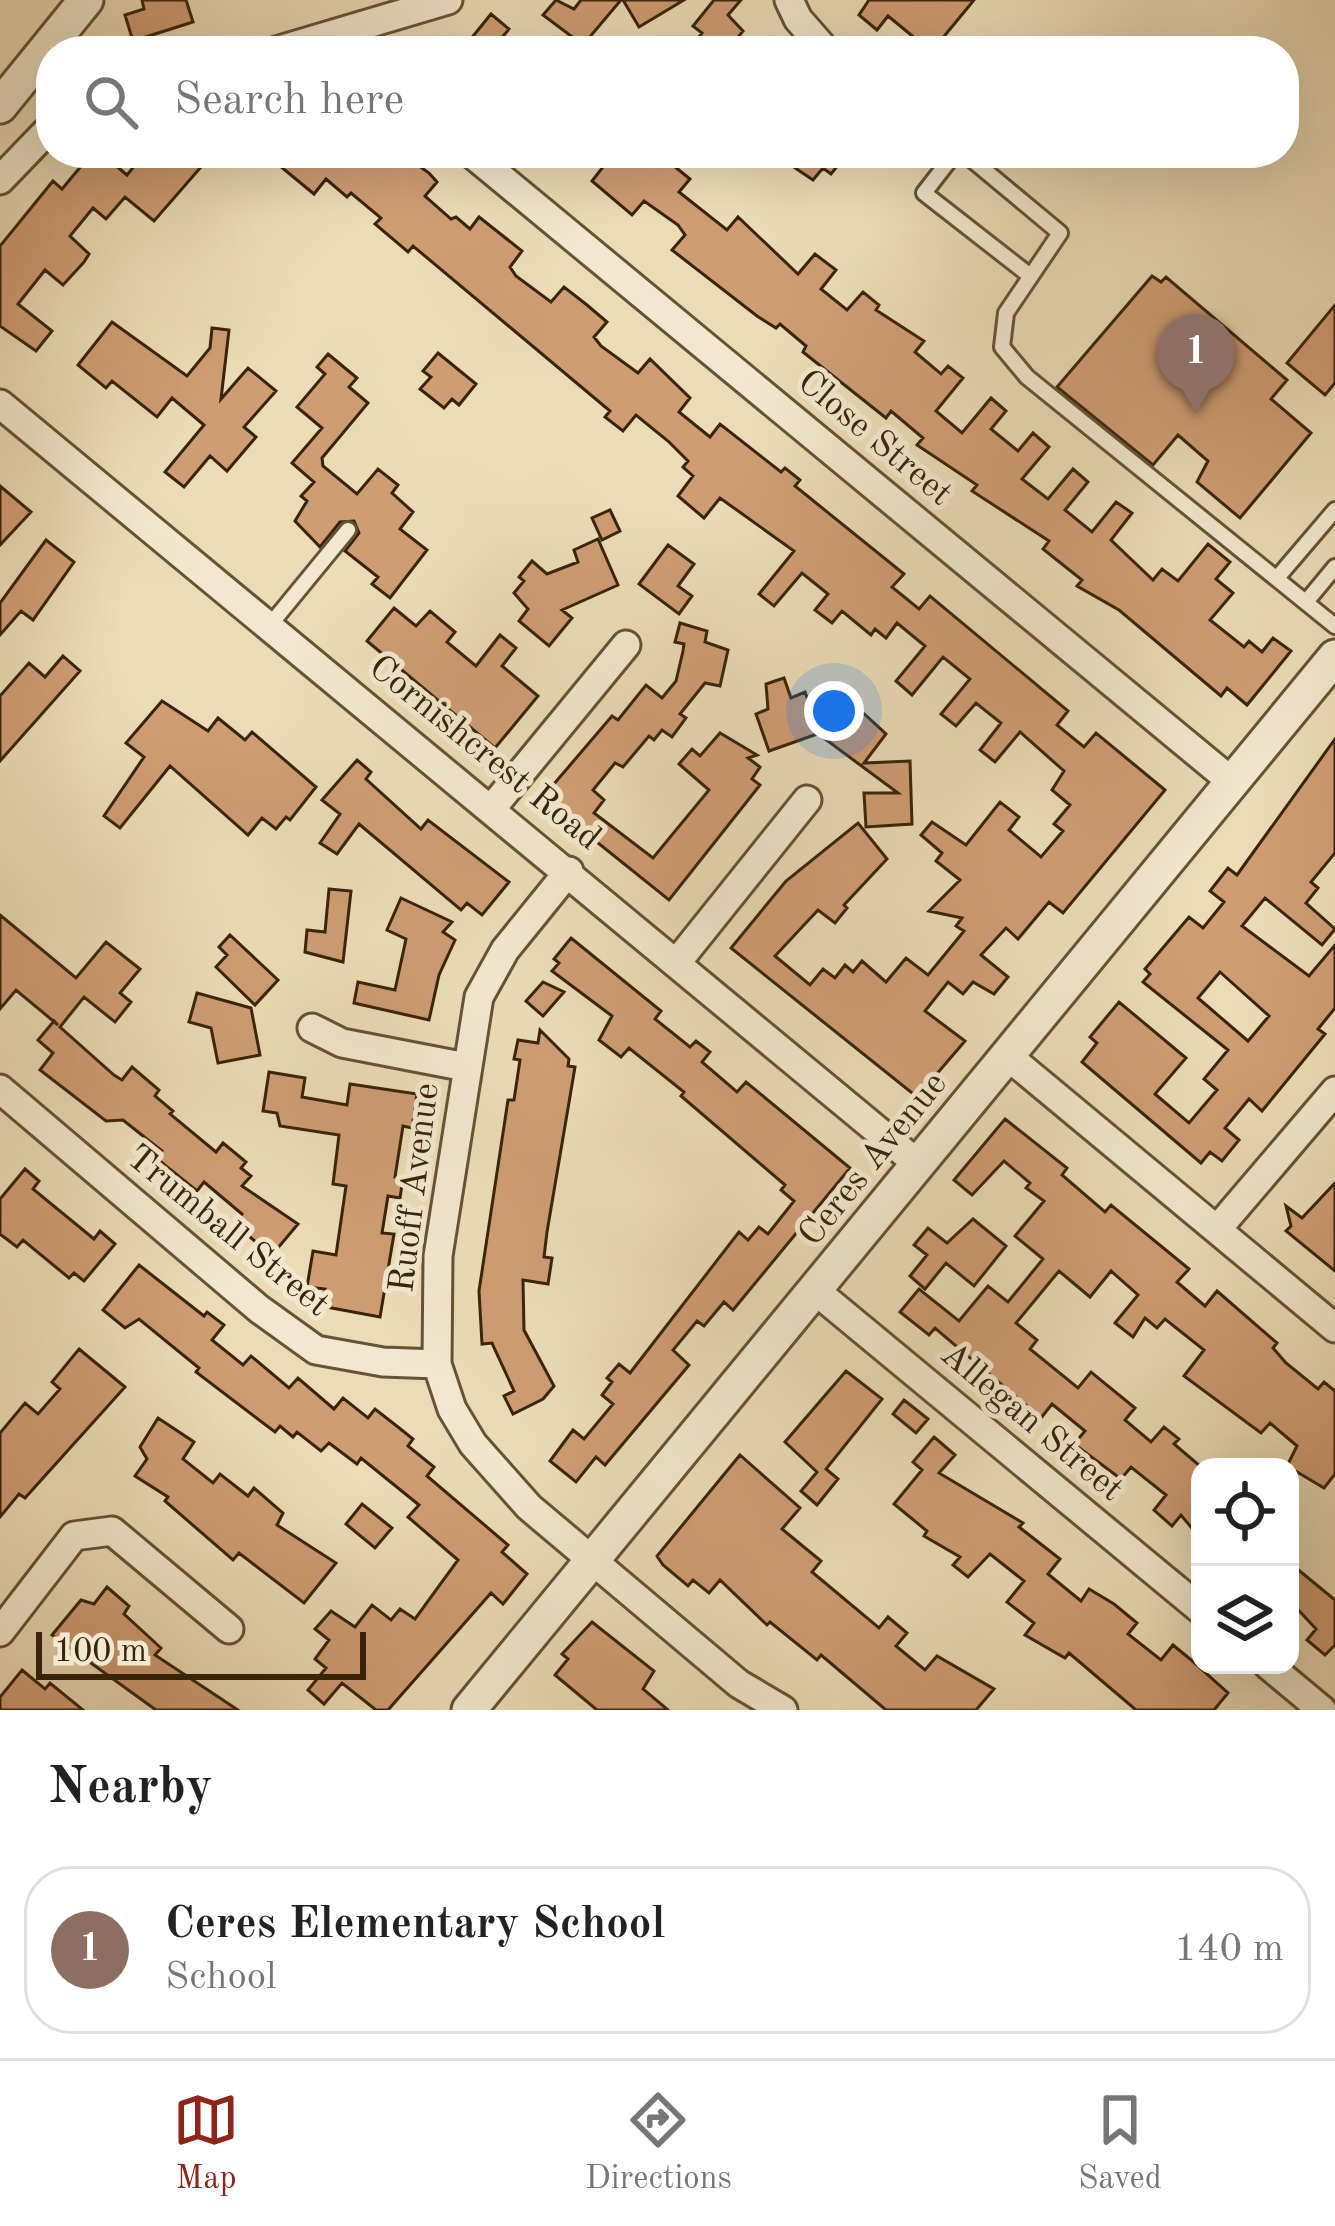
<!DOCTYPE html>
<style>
body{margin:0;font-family:"Old Standard TT",serif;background:#f6f6f6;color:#222}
.controls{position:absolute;right:36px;bottom:36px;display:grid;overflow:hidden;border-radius:24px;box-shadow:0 12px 48px #0002}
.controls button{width:108px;height:108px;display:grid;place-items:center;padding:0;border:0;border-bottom:3px solid #e0e0e0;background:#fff;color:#222;font:60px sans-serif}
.scale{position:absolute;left:36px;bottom:30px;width:330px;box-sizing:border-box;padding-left:12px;border:6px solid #39240a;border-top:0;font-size:33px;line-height:42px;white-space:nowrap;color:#39240a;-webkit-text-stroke:9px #f3e8cf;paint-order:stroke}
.you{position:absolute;left:834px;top:711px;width:42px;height:42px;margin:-30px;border:9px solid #fff;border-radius:50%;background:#1a73e8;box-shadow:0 0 0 18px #1a73e833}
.badge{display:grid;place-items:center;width:78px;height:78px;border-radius:50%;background:#8f2418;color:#fff;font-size:39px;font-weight:700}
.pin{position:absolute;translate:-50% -99px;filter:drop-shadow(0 3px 6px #0008)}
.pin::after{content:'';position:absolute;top:63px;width:42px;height:36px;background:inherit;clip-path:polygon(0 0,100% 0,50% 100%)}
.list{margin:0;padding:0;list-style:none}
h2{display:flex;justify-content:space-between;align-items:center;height:156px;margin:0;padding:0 48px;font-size:51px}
h2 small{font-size:39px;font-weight:400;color:#767676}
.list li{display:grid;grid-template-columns:78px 1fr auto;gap:36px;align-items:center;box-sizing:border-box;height:168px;margin:0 24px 24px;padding:0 24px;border:3px solid #e0e0e0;border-radius:48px}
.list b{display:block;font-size:45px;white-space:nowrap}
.list p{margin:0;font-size:39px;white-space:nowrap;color:#767676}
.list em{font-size:39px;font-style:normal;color:#767676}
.icon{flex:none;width:66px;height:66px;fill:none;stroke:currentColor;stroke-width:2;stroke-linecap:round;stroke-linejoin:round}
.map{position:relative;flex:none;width:1335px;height:1710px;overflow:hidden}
.search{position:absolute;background:#fff;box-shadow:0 12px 48px #0002;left:36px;right:36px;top:36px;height:132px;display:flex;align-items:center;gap:30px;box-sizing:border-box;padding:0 42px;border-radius:48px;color:#767676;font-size:45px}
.sheet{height:348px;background:#fff}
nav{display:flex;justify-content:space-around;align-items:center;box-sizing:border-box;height:168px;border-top:3px solid #e0e0e0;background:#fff;font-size:33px;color:#767676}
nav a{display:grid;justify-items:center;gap:6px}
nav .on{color:#8f2418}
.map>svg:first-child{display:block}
.building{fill:#d09d73;stroke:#39240a;stroke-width:3;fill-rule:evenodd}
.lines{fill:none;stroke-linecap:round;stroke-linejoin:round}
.service-casing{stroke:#665235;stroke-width:20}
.minor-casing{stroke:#665235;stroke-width:33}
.tertiary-casing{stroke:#665235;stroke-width:39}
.service{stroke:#f3e8cf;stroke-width:14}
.minor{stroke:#f3e8cf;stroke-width:27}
.tertiary{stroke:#f3e8cf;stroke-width:33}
.labels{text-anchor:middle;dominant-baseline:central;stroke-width:10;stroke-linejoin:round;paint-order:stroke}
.street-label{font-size:36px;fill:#39240a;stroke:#f3e8cf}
</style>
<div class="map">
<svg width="1335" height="1710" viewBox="0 0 1335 1710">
<rect width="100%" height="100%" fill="#ecdcb5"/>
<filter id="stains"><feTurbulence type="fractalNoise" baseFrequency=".00167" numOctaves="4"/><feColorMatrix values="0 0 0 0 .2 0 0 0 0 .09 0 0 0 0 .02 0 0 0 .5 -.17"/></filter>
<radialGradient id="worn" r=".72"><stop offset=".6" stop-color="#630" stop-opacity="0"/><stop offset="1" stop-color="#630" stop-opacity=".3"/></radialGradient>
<path class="building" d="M 142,0 L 186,0 L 193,22 L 133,41 L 125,15 L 144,9 Z
M 556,0 L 574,9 L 581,0 L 621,0 L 583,45 L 543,15 Z
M 623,0 L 684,0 L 639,27 Z
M 714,0 L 741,0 L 728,15 L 743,31 L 727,51 L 706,51 L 695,42 L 702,33 L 693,26 Z
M 869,0 L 974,0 L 932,51 L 906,51 L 916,39 L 888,16 L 877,30 L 859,15 Z
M 491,14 L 509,29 L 491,51 L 461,51 Z
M 92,153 L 101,153 L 127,175 L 144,154 L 154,163 L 162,153 L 183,153 L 201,167 L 154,221 L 125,197 L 106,219 L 93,208 L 70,236 L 89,254 L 84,262 L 63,285 L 45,270 L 18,304 L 52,331 L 36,351 L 0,326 L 0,246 L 53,181 L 62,189 Z
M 290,153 L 372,153 L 383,162 L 391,153 L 401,153 L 429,173 L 437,182 L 425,196 L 451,219 L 456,217 L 470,229 L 479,217 L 522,251 L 510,267 L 516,276 L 551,302 L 564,287 L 587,305 L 607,322 L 594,337 L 601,346 L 638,373 L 650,359 L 690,398 L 679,412 L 710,437 L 720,424 L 781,472 L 785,468 L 800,480 L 795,486 L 904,574 L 892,587 L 919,609 L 930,596 L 1068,711 L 1057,725 L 1084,747 L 1096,733 L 1165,790 L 1063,913 L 1049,902 L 1018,939 L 1006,928 L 981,955 L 1008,977 L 994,994 L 973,982 L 963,994 L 948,982 L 925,1011 L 965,1041 L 917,1097 L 731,948 L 786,881 L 858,823 L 887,859 L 844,905 L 847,908 L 835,923 L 818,910 L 775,956 L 810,985 L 823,969 L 835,978 L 845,965 L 853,972 L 862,961 L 886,982 L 906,958 L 928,975 L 964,931 L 956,926 L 962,918 L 929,911 L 960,880 L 936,861 L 942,853 L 921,835 L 932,822 L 966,845 L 1000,802 L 1019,817 L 1009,830 L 1041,857 L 1063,831 L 1054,824 L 1070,805 L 1052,790 L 1064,771 L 1020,732 L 995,762 L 980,750 L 1001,723 L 976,703 L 956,726 L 941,714 L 970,679 L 943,657 L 912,695 L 896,681 L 925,646 L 897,623 L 886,638 L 875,629 L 871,635 L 842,611 L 832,623 L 815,610 L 828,594 L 802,573 L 774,606 L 759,594 L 794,551 L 720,498 L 704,518 L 678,496 L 693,476 L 683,467 L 688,461 L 668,441 L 636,415 L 623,431 L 605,417 L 610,411 L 413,246 L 408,252 L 375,224 L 381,218 L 351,193 L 347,197 L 326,179 L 314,194 L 280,166 Z
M 586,153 L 658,153 L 690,179 L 679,192 L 727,230 L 738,217 L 798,274 L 815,254 L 836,270 L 821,289 L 847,310 L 863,292 L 879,305 L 876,310 L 924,341 L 915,352 L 941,374 L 948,366 L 963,378 L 936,411 L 962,433 L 991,398 L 1006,411 L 991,429 L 1018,451 L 1033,433 L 1049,447 L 1022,479 L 1048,499 L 1073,469 L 1088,482 L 1065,510 L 1092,532 L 1116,502 L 1132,513 L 1111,540 L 1153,580 L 1162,569 L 1178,581 L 1208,544 L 1230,562 L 1216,579 L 1233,593 L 1210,620 L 1244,647 L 1249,641 L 1262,652 L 1273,638 L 1291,651 L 1247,705 L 1227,688 L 1221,696 L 1119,610 L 1077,586 L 1082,580 L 1043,549 L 1049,541 L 972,491 L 977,485 L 917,445 L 923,438 L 891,411 L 886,418 L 803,352 L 806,346 L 780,324 L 776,328 L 757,316 L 672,250 L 685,235 L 678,225 L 644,201 L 632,215 L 592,181 L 603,167 Z
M 773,153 L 848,153 L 831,174 L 823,168 L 813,180 Z
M 1152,276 L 1161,282 L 1166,277 L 1287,380 L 1271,399 L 1311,433 L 1240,518 L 1197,482 L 1208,461 L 1178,435 L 1153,465 L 1057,387 Z
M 1335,305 L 1335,383 L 1325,395 L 1287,363 Z
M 112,322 L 187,376 L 210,348 L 212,328 L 229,330 L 221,399 L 248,368 L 276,391 L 244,427 L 256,437 L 227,471 L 210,456 L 184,487 L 165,472 L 204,425 L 172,398 L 157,417 L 112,381 L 106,388 L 78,365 Z
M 438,353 L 476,384 L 459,405 L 452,399 L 444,408 L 420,389 L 431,377 L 423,371 Z
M 328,354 L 357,378 L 349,387 L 368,403 L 322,458 L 323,466 L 357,494 L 378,469 L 398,485 L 392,493 L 413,512 L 400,529 L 427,550 L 390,598 L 372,584 L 378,577 L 345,551 L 359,533 L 354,521 L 340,522 L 320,547 L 295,521 L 307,501 L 301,496 L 314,482 L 292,463 L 322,428 L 297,407 L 325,374 L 317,367 Z
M 0,486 L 31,512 L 0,545 Z
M 610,510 L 620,531 L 602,540 L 592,518 Z
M 598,539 L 618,585 L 562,610 L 572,618 L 549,646 L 519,621 L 528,609 L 514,593 L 524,581 L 519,577 L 532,561 L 547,574 L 578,562 L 574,550 Z
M 46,540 L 74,562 L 33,620 L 21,611 L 0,635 L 0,603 Z
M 668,545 L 694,564 L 678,586 L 692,596 L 679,614 L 639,584 Z
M 394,608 L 416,626 L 430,611 L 455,632 L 447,642 L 476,666 L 500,635 L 516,648 L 502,666 L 538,696 L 495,748 L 367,641 Z
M 680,623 L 707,631 L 705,642 L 728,650 L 720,686 L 705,683 L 680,714 L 686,718 L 672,737 L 662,730 L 654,740 L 649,736 L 623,767 L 615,763 L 593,790 L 604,800 L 594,813 L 653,858 L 709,790 L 679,764 L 692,749 L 700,756 L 720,733 L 757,755 L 748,758 L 760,767 L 752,779 L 760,785 L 669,900 L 542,798 L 612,716 L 618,720 L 646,685 L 662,698 L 676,681 L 683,651 L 684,644 L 675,642 Z
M 63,656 L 80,671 L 0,761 L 0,696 L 29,663 L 45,677 Z
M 784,678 L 791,698 L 805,692 L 820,733 L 769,751 L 756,714 L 768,709 L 766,684 Z
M 848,699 L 886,734 L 864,763 L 910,761 L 912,824 L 866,827 L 864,793 L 898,793 L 821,736 Z
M 162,701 L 208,731 L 218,718 L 245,740 L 252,732 L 316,787 L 290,820 L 286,817 L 276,829 L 262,818 L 248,835 L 170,766 L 120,828 L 104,816 L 144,757 L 126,743 Z
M 1335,739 L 1335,853 L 1311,882 L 1318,888 L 1306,903 L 1335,929 L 1322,945 L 1265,898 L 1242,926 L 1309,976 L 1335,945 L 1335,1008 L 1318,1029 L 1325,1034 L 1262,1111 L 1249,1099 L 1225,1128 L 1239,1140 L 1222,1161 L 1210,1152 L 1201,1163 L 1082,1062 L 1097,1043 L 1090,1037 L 1119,1002 L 1186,1058 L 1155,1094 L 1189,1123 L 1217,1090 L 1204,1079 L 1228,1050 L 1143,982 L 1150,974 L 1145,969 L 1189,917 L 1203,928 L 1224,902 L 1210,891 L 1228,868 L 1237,875 ZM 1220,972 L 1269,1016 L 1248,1041 L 1198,998 Z
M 357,760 L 371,772 L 366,779 L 421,829 L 428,820 L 509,882 L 482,915 L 467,903 L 461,910 L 359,824 L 337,854 L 320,843 L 340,814 L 322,800 Z
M 329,889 L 351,891 L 343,962 L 305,952 L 307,930 L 325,932 Z
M 401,898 L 452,922 L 443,932 L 455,940 L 439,975 L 429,1020 L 354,1003 L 358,982 L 395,990 L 406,939 L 387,930 Z
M 0,915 L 76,978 L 106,942 L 140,969 L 120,993 L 131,1002 L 115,1022 L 84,997 L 60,1027 L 114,1075 L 122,1080 L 132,1067 L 159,1090 L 155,1096 L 173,1111 L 170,1114 L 216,1152 L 223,1143 L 246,1162 L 241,1168 L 251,1176 L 242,1186 L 298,1224 L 272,1255 L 234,1224 L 242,1214 L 204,1182 L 197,1191 L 156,1158 L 162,1151 L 123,1120 L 106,1121 L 40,1070 L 53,1053 L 38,1040 L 54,1021 L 58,1025 L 16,990 L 0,1009 Z
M 230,935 L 278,980 L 255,1005 L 216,967 L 227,955 L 219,947 Z
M 571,938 L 661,1011 L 655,1019 L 690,1047 L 696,1041 L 710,1052 L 702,1062 L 737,1092 L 746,1082 L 850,1168 L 733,1310 L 724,1302 L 704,1326 L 697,1321 L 673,1350 L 689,1365 L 605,1465 L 596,1457 L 576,1482 L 550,1461 L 573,1430 L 584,1439 L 613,1404 L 602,1395 L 612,1382 L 607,1378 L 619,1364 L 630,1373 L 739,1232 L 748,1240 L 759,1227 L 768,1234 L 794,1201 L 781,1190 L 785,1185 L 681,1096 L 684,1092 L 629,1048 L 621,1057 L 599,1040 L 612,1016 L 552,971 L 559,963 L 554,959 Z
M 543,982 L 564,992 L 543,1016 L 526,1001 Z
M 197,993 L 251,1008 L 260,1055 L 218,1063 L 211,1028 L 189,1022 Z
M 540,1030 L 569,1059 L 568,1066 L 575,1067 L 547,1232 L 544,1257 L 552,1258 L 548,1284 L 523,1280 L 524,1330 L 554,1386 L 543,1399 L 513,1414 L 504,1396 L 514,1391 L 492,1343 L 482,1344 L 479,1291 L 508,1100 L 514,1100 L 520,1060 L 514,1059 L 518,1040 L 538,1043 Z
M 269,1072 L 305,1078 L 302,1097 L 347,1105 L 350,1084 L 417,1094 L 412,1128 L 403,1126 L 395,1177 L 403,1178 L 400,1198 L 388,1196 L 382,1233 L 394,1234 L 380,1317 L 321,1306 L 325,1289 L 307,1287 L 313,1251 L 336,1255 L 346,1186 L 333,1184 L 339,1135 L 280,1126 L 277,1113 L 263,1111 Z
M 1005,1119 L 1067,1168 L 1062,1175 L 1105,1212 L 1111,1205 L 1189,1269 L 1177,1282 L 1205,1306 L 1217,1291 L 1277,1343 L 1273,1348 L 1286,1363 L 1318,1389 L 1324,1382 L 1335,1391 L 1335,1474 L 1324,1488 L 1287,1466 L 1297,1446 L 1270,1423 L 1261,1433 L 1184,1376 L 1204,1350 L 1165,1319 L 1157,1328 L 1145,1318 L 1133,1337 L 1115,1323 L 1138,1295 L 1111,1271 L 1090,1297 L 1059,1271 L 1016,1323 L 1037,1340 L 1030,1349 L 1078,1388 L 1091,1372 L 1135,1408 L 1125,1420 L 1151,1442 L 1164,1427 L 1179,1439 L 1174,1444 L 1200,1466 L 1200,1538 L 1181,1515 L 1172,1526 L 1154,1510 L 1166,1495 L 1131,1467 L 1121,1479 L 1074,1444 L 1085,1431 L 1052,1404 L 1041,1418 L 935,1328 L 929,1335 L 900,1312 L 919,1289 L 959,1321 L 988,1286 L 1008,1302 L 1043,1259 L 1015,1236 L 1044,1201 L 1026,1188 L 1030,1183 L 1004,1161 L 972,1195 L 954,1180 Z
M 25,1169 L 39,1181 L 33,1189 L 94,1239 L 100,1231 L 115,1244 L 84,1281 L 74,1273 L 69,1278 L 23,1240 L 17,1247 L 0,1234 L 0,1199 Z
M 1335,1183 L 1335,1271 L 1286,1231 L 1291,1226 L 1286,1206 L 1302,1218 Z
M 973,1219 L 1006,1246 L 974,1286 L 946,1263 L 925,1289 L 910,1276 L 927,1255 L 914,1245 L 928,1228 L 947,1243 Z
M 139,1265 L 204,1316 L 207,1312 L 224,1325 L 212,1340 L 243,1365 L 251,1356 L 289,1388 L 298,1378 L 334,1409 L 343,1398 L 368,1418 L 375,1409 L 398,1427 L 413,1439 L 408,1446 L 434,1467 L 427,1476 L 508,1545 L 502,1552 L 527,1574 L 503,1604 L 491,1593 L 388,1710 L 376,1710 L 342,1683 L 324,1704 L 308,1690 L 326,1668 L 315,1659 L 329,1640 L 315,1629 L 331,1611 L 355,1627 L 372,1605 L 391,1620 L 400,1609 L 415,1619 L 458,1560 L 408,1517 L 419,1505 L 361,1458 L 357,1464 L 329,1443 L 321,1451 L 297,1432 L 293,1437 L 280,1426 L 275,1432 L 196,1372 L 199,1368 L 139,1319 L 125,1328 L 103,1310 Z
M 79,1349 L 125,1387 L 25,1498 L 19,1494 L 0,1517 L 0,1433 L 25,1403 L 38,1414 L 60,1389 L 52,1382 Z
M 846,1371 L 882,1399 L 826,1469 L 838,1479 L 817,1505 L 801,1491 L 817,1472 L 785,1442 Z
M 904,1400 L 928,1419 L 916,1433 L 893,1414 Z
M 158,1418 L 194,1442 L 183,1459 L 213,1483 L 220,1474 L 248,1496 L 254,1488 L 283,1513 L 277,1525 L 336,1563 L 304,1603 L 239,1553 L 233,1560 L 165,1501 L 168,1497 L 135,1476 L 147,1459 L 140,1447 Z
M 934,1437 L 955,1455 L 939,1473 L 1023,1523 L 1019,1527 L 1060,1559 L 1048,1574 L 1081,1601 L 1089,1589 L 1114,1604 L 1137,1623 L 1128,1634 L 1161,1660 L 1173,1645 L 1190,1659 L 1228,1693 L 1214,1710 L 1136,1710 L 1069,1653 L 1065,1658 L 1025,1635 L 1034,1623 L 1007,1602 L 1024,1581 L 990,1554 L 968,1577 L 953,1565 L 960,1557 L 924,1536 L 927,1531 L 894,1504 L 922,1470 L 913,1462 Z
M 740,1455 L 800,1508 L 782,1529 L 821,1561 L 812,1572 L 879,1628 L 888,1617 L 907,1633 L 896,1646 L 925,1670 L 937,1656 L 994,1689 L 976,1710 L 886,1710 L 821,1655 L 817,1660 L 770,1622 L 767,1625 L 720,1580 L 709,1593 L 693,1580 L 688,1586 L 663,1565 L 657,1556 Z
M 362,1504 L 392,1528 L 375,1548 L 346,1524 Z
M 1290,1563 L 1335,1600 L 1335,1645 L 1325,1655 L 1307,1640 L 1316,1629 L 1290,1601 Z
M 107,1587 L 129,1606 L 124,1614 L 161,1648 L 155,1655 L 238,1710 L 156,1710 L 52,1635 L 81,1600 L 94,1604 Z
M 592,1622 L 654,1671 L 643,1689 L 668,1710 L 597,1710 L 555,1675 L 568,1659 L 562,1654 Z
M 22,1670 L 45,1689 L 50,1683 L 83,1710 L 0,1710 L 0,1697 Z"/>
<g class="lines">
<g class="service-casing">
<path id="service" d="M 955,153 L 924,193 L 1029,275
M 964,153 L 1060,233 L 1006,313 L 1002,347 L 1027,377 L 1335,626
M 1277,578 L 1335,510
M 1306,602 L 1335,567
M 270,625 L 348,530"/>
</g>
<g class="minor-casing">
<path id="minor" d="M 789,0 L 798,19 L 826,51
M 276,51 L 448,0
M 471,153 L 1231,781
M 0,180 L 51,127
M 0,404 L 918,1164
M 492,808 L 626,645
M 569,871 L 505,950 L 479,997 L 438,1256 L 437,1364 L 452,1409 L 473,1444 L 529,1507 L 739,1684 L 783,1710
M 678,961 L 807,800
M 312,1028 L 342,1043 L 466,1067
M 1010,1058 L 1335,1328
M 0,1089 L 259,1309 L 316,1350 L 383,1362 L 437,1364
M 1219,1227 L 1335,1091
M 817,1292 L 1200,1609
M 0,1632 L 74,1536 L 112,1531 L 229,1629
M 1268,1665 L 1322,1710"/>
</g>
<g class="tertiary-casing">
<path id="tertiary" d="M 0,106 L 86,0
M 469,1710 L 1335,657"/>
</g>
<use href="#service" class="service"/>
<use href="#minor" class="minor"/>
<use href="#tertiary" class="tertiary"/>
</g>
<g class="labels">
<g class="street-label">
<text transform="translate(874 439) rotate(40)">Close Street</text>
<text transform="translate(484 754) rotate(39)">Cornishcrest Road</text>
<text transform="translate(874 1160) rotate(-51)">Ceres Avenue</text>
<text transform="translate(416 1188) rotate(-83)">Ruoff Avenue</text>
<text transform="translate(227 1232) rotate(39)">Trumball Street</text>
<text transform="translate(1031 1423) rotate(40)">Allegan Street</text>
</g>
</g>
<rect width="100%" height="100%" filter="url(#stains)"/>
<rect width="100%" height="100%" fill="url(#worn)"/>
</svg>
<div class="controls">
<button><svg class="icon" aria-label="locate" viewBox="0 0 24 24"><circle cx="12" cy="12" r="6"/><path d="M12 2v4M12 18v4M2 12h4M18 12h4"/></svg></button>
<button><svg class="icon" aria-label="layers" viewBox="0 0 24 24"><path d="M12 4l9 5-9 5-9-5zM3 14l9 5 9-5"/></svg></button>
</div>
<div class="scale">100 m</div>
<div class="you"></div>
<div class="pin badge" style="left:1196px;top:413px;background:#8d6e63">1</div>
<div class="search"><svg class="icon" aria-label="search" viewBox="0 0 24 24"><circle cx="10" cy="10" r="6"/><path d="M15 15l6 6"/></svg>Search here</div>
</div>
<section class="sheet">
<h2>Nearby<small></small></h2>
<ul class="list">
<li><span class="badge" style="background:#8d6e63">1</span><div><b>Ceres Elementary School</b><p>School</p></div><em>140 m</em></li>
</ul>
</section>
<nav>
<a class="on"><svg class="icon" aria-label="map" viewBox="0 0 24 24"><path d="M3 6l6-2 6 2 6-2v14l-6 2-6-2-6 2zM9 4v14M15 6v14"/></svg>Map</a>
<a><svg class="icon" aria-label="directions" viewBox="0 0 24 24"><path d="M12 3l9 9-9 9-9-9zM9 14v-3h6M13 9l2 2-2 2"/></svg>Directions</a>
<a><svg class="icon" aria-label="saved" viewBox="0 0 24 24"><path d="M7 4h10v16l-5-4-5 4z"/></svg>Saved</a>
</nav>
